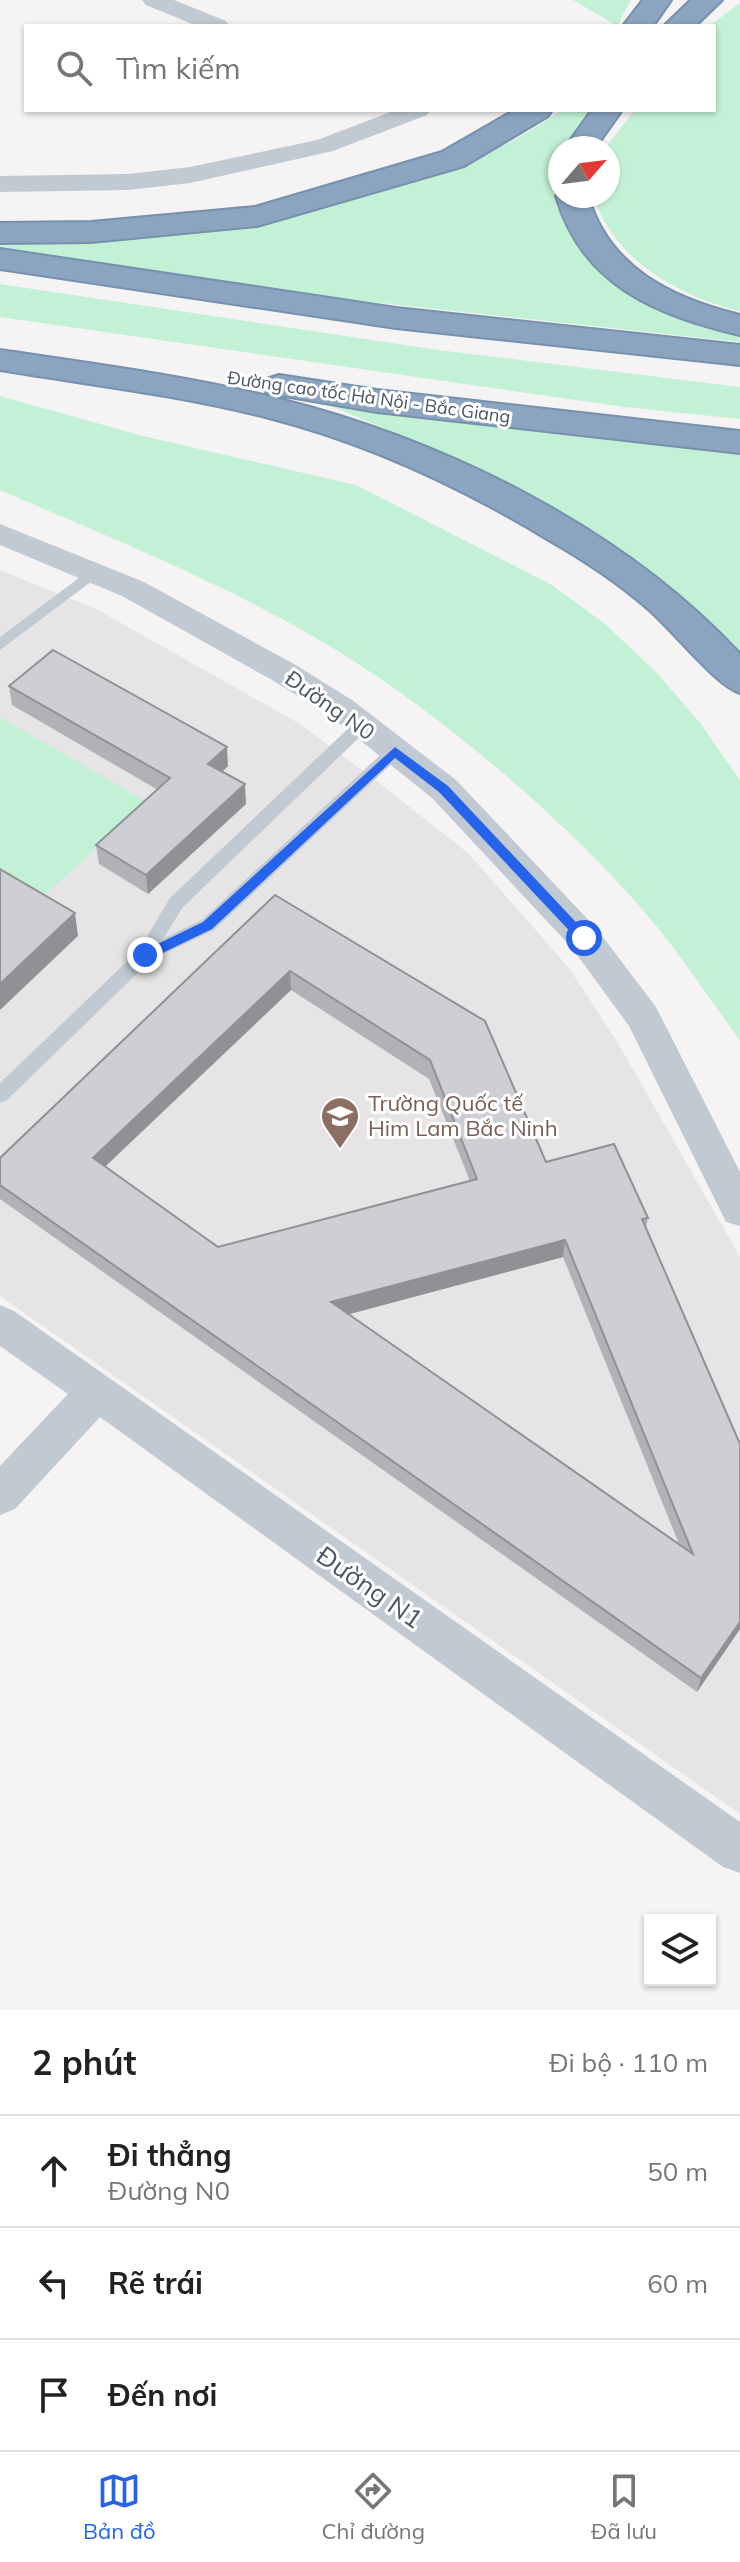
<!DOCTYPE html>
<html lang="vi">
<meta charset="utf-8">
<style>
body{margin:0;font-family:Mulish,sans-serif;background:#f2f2f2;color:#222}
.controls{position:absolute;right:24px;bottom:24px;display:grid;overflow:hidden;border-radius:0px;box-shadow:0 2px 6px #0004}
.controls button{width:72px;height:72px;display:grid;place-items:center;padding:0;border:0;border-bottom:2px solid #e0e0e0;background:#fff;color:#222;font:40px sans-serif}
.compass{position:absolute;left:548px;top:136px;width:72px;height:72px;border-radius:50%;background:#fff;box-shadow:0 2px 6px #0004;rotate:62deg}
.stop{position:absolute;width:24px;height:24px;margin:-18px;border:6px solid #2563eb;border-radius:50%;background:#fff}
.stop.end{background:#2563eb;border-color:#fff;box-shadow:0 2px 8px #0008}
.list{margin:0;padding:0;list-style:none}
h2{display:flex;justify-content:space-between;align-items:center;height:104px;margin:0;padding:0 32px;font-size:34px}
h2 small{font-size:26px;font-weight:400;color:#767676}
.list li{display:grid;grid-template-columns:52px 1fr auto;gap:24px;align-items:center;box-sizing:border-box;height:112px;padding:0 32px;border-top:2px solid #e0e0e0}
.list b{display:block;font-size:30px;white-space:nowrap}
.list p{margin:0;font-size:26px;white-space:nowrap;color:#767676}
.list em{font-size:26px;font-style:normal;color:#767676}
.icon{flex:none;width:44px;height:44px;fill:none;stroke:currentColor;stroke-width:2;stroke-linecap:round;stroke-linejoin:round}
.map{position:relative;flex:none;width:740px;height:2010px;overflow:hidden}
.search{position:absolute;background:#fff;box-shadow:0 2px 6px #0004;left:24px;right:24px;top:24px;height:88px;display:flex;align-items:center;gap:20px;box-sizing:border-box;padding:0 28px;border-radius:0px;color:#767676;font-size:30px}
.sheet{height:440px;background:#fff}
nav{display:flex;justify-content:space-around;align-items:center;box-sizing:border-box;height:112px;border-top:2px solid #e0e0e0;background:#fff;font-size:22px;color:#767676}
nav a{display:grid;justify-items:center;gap:4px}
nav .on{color:#2563eb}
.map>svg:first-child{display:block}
.education{fill:#e6e4e5}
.green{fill:#c3f1d5}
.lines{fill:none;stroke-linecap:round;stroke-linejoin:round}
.highway-casing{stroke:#7690ad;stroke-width:4}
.lane{fill:#c1cad2;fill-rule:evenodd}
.street{fill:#c1cad2;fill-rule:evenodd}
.highway{fill:#8ba5c1;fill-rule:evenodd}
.wall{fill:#b0b2b7;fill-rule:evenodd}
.shaded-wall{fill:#909195}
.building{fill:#cdcfd5;stroke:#909195;stroke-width:2;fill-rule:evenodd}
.route{fill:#2563eb}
.labels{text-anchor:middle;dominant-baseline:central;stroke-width:6;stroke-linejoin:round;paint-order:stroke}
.far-street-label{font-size:18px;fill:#4a5661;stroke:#fff}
.street-label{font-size:22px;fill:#4a5661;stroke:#fff}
.education-label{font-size:22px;fill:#785e54;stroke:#fff;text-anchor:start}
.near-street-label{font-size:26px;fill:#4a5661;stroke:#fff}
</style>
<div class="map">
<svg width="740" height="2010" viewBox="0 0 740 2010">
<rect width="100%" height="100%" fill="#f5f3f3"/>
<path class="education" d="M 0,570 L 98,610 L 300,724 L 378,782 L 469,854 L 569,968 L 618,1043 L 740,1257 L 740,1814 L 0,1296 Z"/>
<path class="green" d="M 573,0 L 631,0 L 617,26 Z
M 740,3 L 740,311 C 680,297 612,259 594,196 L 608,196 L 608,148 L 605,148 L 635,110 L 714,110 L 714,26 L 709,26 Z
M 563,110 L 598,110 L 570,148 L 560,148 L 559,200 L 568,229 L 588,254 L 740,333 L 740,342 L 289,293 L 0,250 L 0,242 L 288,216 L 352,200 L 475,159 L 516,139 Z
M 0,284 L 438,350 L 740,387 L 740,419 L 625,407 L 0,317 Z
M 0,396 L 143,436 L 356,485 L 550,584 L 604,623 L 657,673 L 700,723 L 740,780 L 740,1040 C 708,997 678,950 642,909 C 559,814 436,710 328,645 C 224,583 111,538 0,490 Z
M 324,403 L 740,455 L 740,655 C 630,531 474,466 324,403 Z
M 0,717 L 147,802 L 37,902 L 0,879 Z"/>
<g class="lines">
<g class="highway-casing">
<path id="highway" d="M 643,0 L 671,0 L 653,26 L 623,26 Z
M 691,0 L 722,0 L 695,26 L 664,26 Z
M 515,110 L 552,110 L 548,116 L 464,166 L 257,226 L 91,242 L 0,243 L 0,223 L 91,222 L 255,207 L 442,152 Z
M 592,110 L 622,110 L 595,148 L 565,148 Z
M 560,191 L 560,196 L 588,196 C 609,268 671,298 740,315 L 740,335 C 657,315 582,286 556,196 Z
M 0,249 L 396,308 L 740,345 L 740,365 L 396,328 L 0,269 Z
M 0,350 C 94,364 188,376 280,399 C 446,441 623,528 740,654 L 740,693 C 715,685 671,628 647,608 C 616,581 582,559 547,539 C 461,487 367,443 269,418 C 181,395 90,385 0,370 Z
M 279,375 L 377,390 L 740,431 L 740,453 L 377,412 L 267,393 L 262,386 L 267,379 Z"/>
</g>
<path class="lane" d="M 95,566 L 103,571 L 100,575 L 0,650 L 0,637 Z
M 362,719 L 370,725 L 368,729 L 182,908 L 164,938 L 202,920 L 389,747 L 401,747 L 403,751 L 401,755 L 214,930 L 151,960 L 7,1100 L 0,1103 L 0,1083 L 139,950 L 170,898 L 356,721 Z"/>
<path class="street" d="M 142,0 L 174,0 L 226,21 L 230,26 L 197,26 L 146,5 Z
M 396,110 L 430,110 L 427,115 L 333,151 L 190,183 L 128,190 L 0,192 L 0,176 L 128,174 L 190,167 L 317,140 Z
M 0,524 L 144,582 L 294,664 L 352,700 L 456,780 L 596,928 L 656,1007 L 740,1172 L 740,1226 L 726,1222 L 629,1026 L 572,948 L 432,798 L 330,716 L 272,680 L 122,596 L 0,545 Z
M 0,1305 L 14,1311 L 740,1822 L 740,1873 L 723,1867 L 100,1417 L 15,1509 L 0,1515 L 0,1466 L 68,1394 L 0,1346 Z"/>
<use href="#highway" class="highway"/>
</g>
<path class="wall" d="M 9,686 L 228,766 L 222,772 L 246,804 L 148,894 L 99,864 L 96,845 L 158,790 L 12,705 Z
M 275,895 L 546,1162 L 648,1218 L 646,1228 L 740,1629 L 697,1692 L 0,1199 L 0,1158 ZM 291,990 L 429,1079 L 470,1181 L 218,1247 L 106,1166 ZM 563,1257 L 679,1544 L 349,1314 Z"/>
<path class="shaded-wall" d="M 227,747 L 228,766 L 210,783 L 208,764 Z
M 245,784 L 246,804 L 148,894 L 146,875 Z
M 75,913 L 78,936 L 0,1010 L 0,984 Z
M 290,971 L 291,990 L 96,1175 L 93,1158 Z
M 565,1240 L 563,1257 L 331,1319 L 331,1302 Z
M 740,1622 L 740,1629 L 697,1692 L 701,1678 Z"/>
<path class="building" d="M 53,650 L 227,747 L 208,764 L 245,784 L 146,875 L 96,845 L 170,778 L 9,686 Z
M 0,869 L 75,913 L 0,984 Z
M 275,895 L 485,1021 L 546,1162 L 614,1144 L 648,1218 L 642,1219 L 740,1444 L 740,1622 L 701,1678 L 0,1185 L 0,1158 ZM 290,971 L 430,1060 L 477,1179 L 218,1247 L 93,1158 ZM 565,1240 L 693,1554 L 331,1302 Z"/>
<path class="route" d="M 395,747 L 448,786 L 588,935 L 588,941 L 579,941 L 439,792 L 395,758 L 212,929 L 150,959 L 141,959 L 141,952 L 203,922 Z"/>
<defs>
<g id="school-pin" transform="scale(2)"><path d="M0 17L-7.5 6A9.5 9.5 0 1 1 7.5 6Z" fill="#8d6e63" stroke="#fff"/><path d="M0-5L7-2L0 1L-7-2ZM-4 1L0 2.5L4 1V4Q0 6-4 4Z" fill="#fff"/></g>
</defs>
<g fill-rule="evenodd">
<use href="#school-pin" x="340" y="1116"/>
</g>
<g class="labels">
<g class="far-street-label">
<text transform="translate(369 397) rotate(8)">Đường cao tốc Hà Nội - Bắc Giang</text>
</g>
<g class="street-label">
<text transform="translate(330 705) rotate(35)">Đường N0</text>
</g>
<g class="education-label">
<text x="368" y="1103">Trường Quốc tế<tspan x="368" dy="25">Him Lam Bắc Ninh</tspan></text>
</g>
<g class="near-street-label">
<text transform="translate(370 1587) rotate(35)">Đường N1</text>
</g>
</g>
</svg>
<div class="controls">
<button><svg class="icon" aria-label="layers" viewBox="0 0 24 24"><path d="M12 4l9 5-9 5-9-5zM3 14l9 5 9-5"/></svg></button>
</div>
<svg class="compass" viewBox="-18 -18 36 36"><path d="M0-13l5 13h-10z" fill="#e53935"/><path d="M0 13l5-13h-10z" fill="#767676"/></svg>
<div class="stop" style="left:584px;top:938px"></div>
<div class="stop end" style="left:145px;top:955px"></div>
<div class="search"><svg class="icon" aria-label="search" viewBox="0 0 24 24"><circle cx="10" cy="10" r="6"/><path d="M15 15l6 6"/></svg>Tìm kiếm</div>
</div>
<section class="sheet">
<h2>2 phút<small>Đi bộ · 110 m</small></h2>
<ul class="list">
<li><svg class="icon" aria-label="ahead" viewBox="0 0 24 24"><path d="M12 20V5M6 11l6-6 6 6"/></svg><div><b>Đi thẳng</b><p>Đường N0</p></div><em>50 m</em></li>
<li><svg class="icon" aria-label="left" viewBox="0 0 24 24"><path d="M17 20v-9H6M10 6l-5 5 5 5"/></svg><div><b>Rẽ trái</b></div><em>60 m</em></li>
<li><svg class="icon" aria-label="arrive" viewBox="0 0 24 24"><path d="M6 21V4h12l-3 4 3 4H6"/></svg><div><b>Đến nơi</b></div></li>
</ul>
</section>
<nav>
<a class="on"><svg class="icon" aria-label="map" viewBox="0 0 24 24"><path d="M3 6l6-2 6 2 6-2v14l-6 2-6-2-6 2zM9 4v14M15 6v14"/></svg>Bản đồ</a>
<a><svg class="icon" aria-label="directions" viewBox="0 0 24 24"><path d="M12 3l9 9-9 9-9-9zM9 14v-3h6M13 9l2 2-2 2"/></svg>Chỉ đường</a>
<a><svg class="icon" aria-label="saved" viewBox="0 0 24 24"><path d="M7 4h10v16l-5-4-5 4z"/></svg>Đã lưu</a>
</nav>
